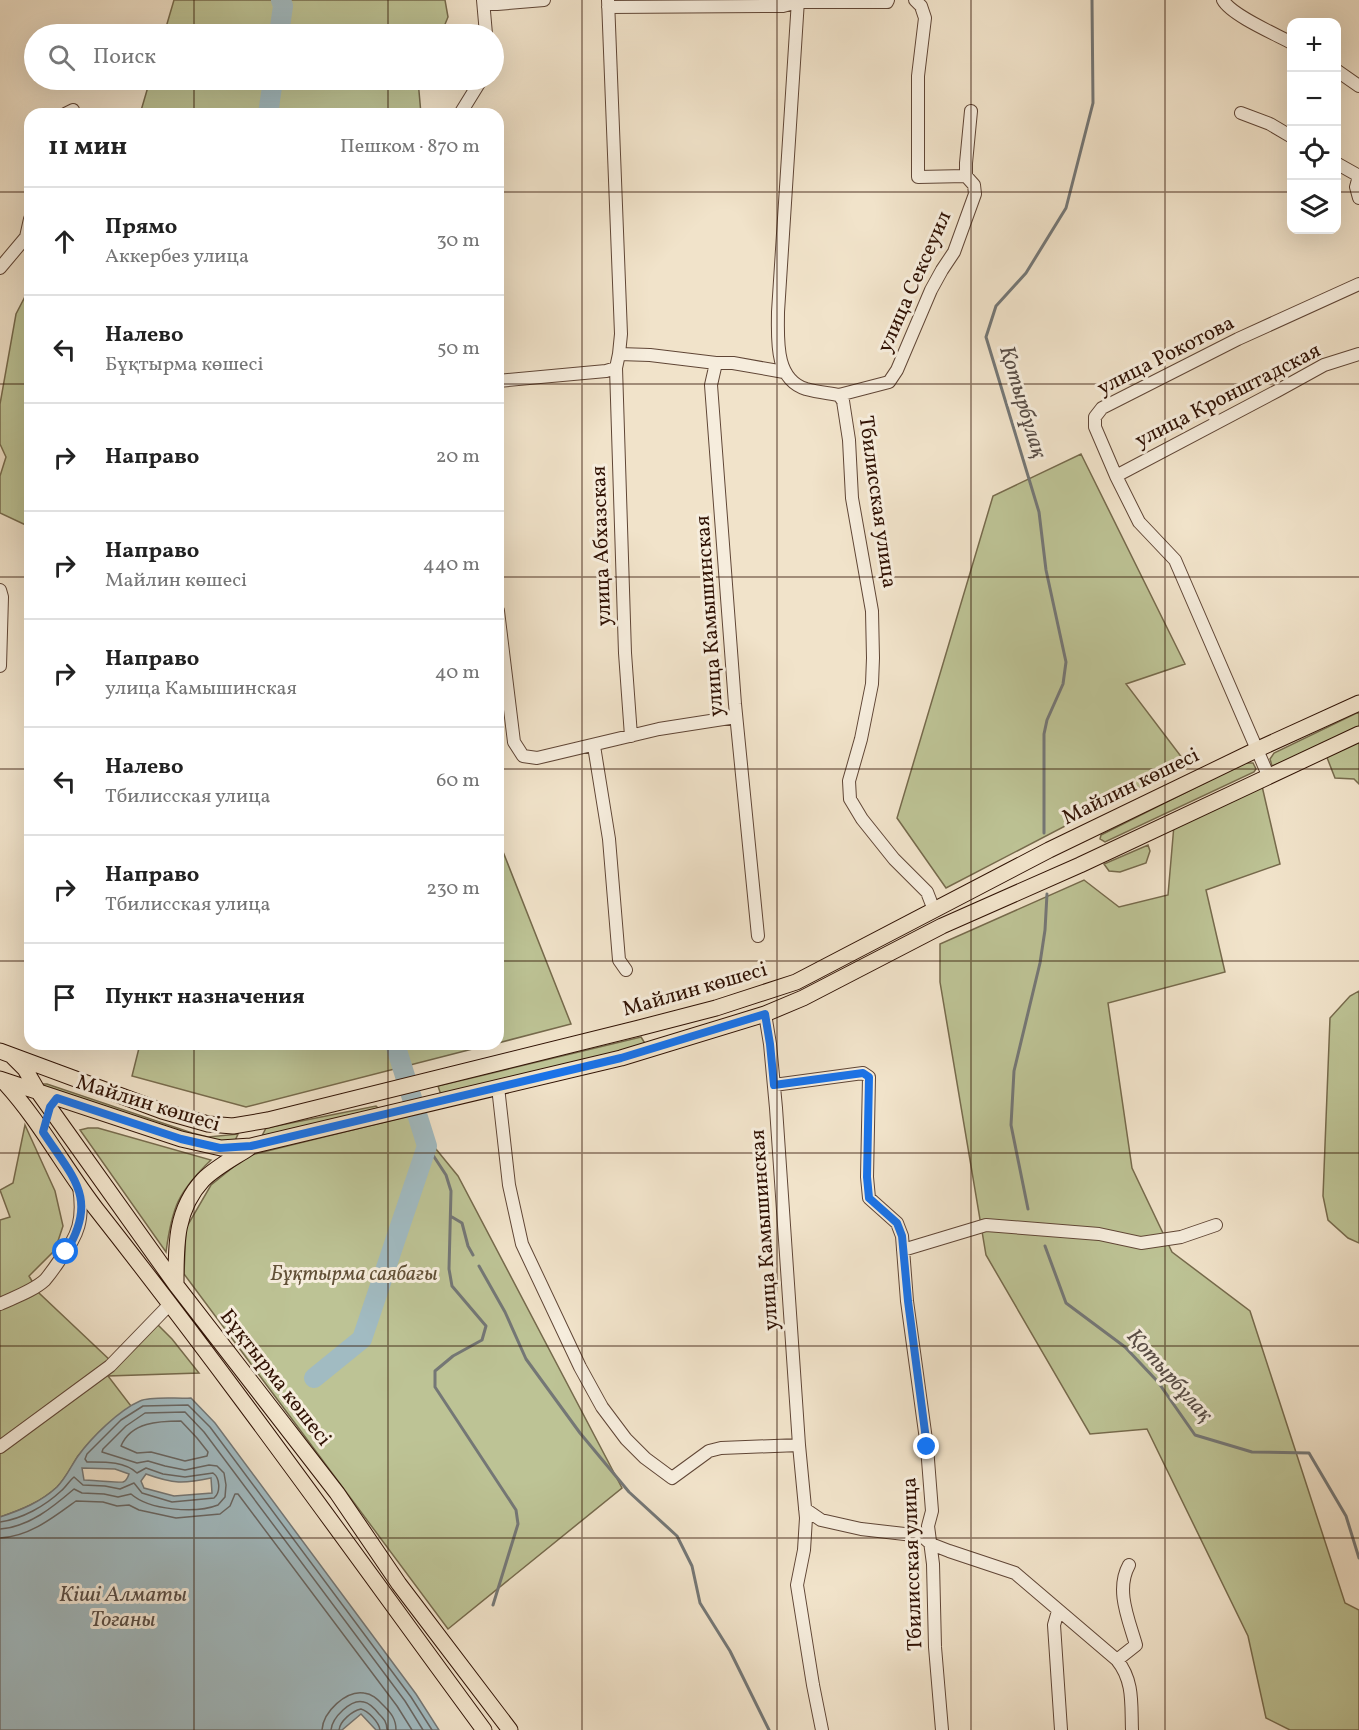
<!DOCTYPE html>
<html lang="ru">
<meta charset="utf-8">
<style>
body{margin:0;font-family:Vollkorn,serif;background:#f2f2f2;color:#222}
.controls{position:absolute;right:18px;top:18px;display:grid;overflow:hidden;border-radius:12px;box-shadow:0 6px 24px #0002}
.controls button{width:54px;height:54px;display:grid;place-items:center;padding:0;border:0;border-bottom:2px solid #e0e0e0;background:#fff;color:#222;font:30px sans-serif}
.stop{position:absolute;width:18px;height:18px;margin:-14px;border:4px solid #1a73e8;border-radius:50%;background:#fff}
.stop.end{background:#1a73e8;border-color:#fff;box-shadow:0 2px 6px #0008}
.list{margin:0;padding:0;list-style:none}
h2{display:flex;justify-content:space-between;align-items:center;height:78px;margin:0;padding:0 24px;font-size:26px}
h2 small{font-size:20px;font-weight:400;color:#767676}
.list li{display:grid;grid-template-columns:39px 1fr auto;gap:18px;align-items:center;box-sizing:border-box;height:108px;padding:0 24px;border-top:2px solid #e0e0e0}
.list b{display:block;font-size:22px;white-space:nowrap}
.list p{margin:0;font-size:20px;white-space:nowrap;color:#767676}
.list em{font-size:20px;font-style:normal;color:#767676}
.icon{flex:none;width:33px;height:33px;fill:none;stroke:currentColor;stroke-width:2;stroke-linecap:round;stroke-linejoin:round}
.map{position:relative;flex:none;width:1359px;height:1730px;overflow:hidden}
.search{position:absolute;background:#fff;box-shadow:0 6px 24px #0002;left:24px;top:24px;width:480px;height:66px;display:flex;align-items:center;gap:15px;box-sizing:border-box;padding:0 21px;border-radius:33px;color:#767676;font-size:22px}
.panel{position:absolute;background:#fff;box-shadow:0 6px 24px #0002;left:24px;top:108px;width:480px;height:942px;border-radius:18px}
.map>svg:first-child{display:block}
.green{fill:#bdc395;stroke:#766a4c;stroke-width:1.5}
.water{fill:#a1bbc2;stroke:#747776;stroke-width:1.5;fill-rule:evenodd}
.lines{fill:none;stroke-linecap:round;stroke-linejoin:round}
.shore{stroke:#686663;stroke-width:1.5}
.stream{stroke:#747776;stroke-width:3}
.river{stroke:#a1bbc2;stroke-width:20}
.minor-casing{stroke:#604636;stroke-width:14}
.major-casing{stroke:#301204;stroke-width:17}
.minor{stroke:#f6eddd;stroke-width:12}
.major{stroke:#f1e3ca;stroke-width:15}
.route{stroke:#1a73e8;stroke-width:8}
.grid{fill:none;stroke:#301204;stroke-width:1.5;stroke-opacity:0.55}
.labels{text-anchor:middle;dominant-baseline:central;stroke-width:6;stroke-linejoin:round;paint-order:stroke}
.street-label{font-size:21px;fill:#301204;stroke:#f6eddd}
.park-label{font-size:21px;font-style:italic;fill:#615037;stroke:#f6eddd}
.water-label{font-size:22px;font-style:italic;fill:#584d46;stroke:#f6eddd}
</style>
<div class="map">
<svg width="1359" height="1730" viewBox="0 0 1359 1730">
<rect width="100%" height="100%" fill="#f1e3ca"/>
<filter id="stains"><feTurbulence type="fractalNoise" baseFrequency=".00333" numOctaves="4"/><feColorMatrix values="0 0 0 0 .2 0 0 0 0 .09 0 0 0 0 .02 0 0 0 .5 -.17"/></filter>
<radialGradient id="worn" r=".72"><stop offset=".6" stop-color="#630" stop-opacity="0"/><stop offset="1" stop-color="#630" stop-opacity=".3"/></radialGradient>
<path class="green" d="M 174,0 L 445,0 L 448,17 L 441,34 L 164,34 Z
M 150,80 L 418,80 L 421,114 L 140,114 Z
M 30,287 L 30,527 L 0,513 L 0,476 L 6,457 L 0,444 L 0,404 L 16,314 Z
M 1081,454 L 1185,664 L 1126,684 L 1186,763 L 946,888 L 897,818 L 993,496 Z
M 1359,712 L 1359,732 L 1272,766 L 1270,759 L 1274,753 Z
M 1359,741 L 1359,784 L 1354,779 L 1335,778 L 1326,755 Z
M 1244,763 L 1253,763 L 1256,769 L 1254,772 L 1105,842 L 1100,839 L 1101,835 Z
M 1262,786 L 1280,864 L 1206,890 L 1225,972 L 1108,1003 L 1132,1168 L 1172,1252 L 1250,1311 L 1345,1603 L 1359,1610 L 1359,1730 L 1290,1730 L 1266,1718 L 1248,1636 L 1147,1429 L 1090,1434 L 986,1255 L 940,982 L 940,944 L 1084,880 L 1119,907 L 1168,895 L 1174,825 Z
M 498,839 L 571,1024 L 498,1043 Z
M 1148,845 L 1150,851 L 1146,863 L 1120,872 L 1109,871 L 1104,864 Z
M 1359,991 L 1359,1243 L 1348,1238 L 1328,1220 L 1323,1196 L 1330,1018 L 1350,996 Z
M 641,1037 L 646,1045 L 441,1095 L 438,1086 Z
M 140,1044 L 492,1044 L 246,1107 L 132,1076 Z
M 43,1084 L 47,1084 L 192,1133 L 208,1137 L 238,1134 L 234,1143 L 208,1142 L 43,1086 Z
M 376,1106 L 380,1110 L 260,1140 L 266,1128 Z
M 409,1116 L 458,1176 L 622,1488 L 448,1629 L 184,1274 L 186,1228 L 211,1185 L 247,1156 Z
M 25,1125 L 55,1191 L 63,1226 L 55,1250 L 29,1276 L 39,1293 L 112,1362 L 157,1324 L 172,1339 L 199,1373 L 108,1376 L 131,1406 C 112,1419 92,1437 78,1456 C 71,1467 66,1478 57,1487 C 41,1502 21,1510 0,1517 L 0,1220 L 10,1217 L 0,1190 L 13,1183 Z
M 88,1128 L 98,1128 L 211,1160 C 178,1192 172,1207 166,1252 L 80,1130 Z"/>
<path class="water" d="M 191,1398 L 215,1423 L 416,1694 L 439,1730 L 376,1730 L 361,1714 L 342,1730 L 0,1730 L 0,1517 C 21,1510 41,1502 57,1487 C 66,1478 71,1466 78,1456 C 91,1438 119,1410 140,1401 C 151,1396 177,1399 191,1398 ZM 82,1468 L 115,1469 L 129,1474 C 128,1477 126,1481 123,1482 C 122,1483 90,1480 84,1480 ZM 146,1474 C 174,1484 183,1484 211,1478 L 212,1493 L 174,1496 L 144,1488 L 141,1481 Z"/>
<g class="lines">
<path class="shore" d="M 181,1421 L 197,1438 L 208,1452 L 207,1456 L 185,1461 L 151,1452 L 137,1453 L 121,1446 C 131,1422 159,1421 181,1421 Z
M 0,1522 C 22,1519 45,1506 61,1491 C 66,1487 69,1481 74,1477 L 83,1485 L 105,1486 L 120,1489 L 134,1483 L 142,1493 L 172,1502 L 214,1498 C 221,1492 220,1478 213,1473 L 185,1477 L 163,1474 L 146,1468 L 137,1473 C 124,1461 104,1462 87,1462 L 85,1459 L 87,1454 L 121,1420 L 143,1406 L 188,1405 L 210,1427 L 411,1697 L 432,1730
M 0,1529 C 29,1527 53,1507 74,1489 L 82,1493 L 104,1494 L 118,1497 L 131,1494 C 149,1510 195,1514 218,1505 L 225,1497 L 226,1485 L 224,1473 L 217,1466 L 209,1465 L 185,1470 L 165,1466 L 148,1461 L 137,1463 L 102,1452 L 103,1449 L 126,1426 L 145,1413 L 185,1412 L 204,1432 L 405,1701 L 423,1730
M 0,1538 C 29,1537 54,1517 76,1501 L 103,1502 L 117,1506 L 129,1505 L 139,1510 L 176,1518 L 220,1514 L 230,1506 L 235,1494 L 238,1494 L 397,1706 L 412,1730
M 322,1730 C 323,1712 346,1690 364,1693 C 373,1694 378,1700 384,1706 C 391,1713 396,1719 396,1730
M 331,1730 C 332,1718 351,1698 364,1702 C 370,1703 375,1709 379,1714 C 384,1719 387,1722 387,1730
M 339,1730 C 340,1721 352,1711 361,1709 C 368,1711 379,1722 380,1730"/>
<path class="stream" d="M 1044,833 L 1044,734 L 1047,720 L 1063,684 L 1066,662 L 1046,570 L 1039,512 L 986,337 L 996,306 L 1026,273 L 1066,208 L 1093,103 L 1092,0
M 427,1146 L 446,1175 L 451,1191 L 449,1269 L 452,1286 L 486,1326 L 482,1340 L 453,1356 L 435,1371 L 435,1387 L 516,1510 L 518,1524 L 493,1605
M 1028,1209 L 1011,1125 L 1014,1071 L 1040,963 L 1045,930 L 1047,894
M 452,1217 L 462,1223 L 468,1246 L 473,1255
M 1045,1246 L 1066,1303 L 1125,1347 L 1158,1382 L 1195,1435 L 1252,1452 L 1309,1453 L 1346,1516 L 1359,1558
M 479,1266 L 505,1312 L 526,1359 L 580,1433 L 629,1492 L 677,1536 L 692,1566 L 700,1603 L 730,1651 L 769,1730"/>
<path class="river" d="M 279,34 L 283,6 L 281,0
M 268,114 L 273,80
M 314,1378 L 362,1339 L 427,1146 L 395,1044"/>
<g class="minor-casing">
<path id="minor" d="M 483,0 L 486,34
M 608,0 L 621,334 L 619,354 L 650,355 L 716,363
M 798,0 L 778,312 C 778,338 774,379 806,389 C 817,392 828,393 839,395 L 843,401 L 849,440 L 852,498 L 872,611 L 873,658 L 872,684 L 861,739 L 849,781 L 850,799 L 862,819 L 894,859 L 927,892 L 934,910
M 915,0 L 921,6 L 925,18 L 918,76 L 918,177 L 966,176
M 1223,0 C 1231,15 1275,34 1292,43
M 484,2 L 497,4 L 544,0
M 608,7 L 783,6 L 798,2 L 887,2 L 888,0
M 1336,70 L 1359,86
M 1241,113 L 1270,124 L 1292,137
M 65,114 L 73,110
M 460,114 L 481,80
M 1336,163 L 1359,176
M 1359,176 L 1356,187 L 1359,198
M 0,268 L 26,237 L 30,219
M 619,354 L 616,368 L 625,653 L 631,736
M 498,381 L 606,371 L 616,368
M 839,395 L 889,382 L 897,370 L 931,290 L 942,270 L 954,252 L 975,194 L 974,185 L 966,176 L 966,163 L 971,111
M 1116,476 L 1277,391 L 1324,365 L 1359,354
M 0,590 L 2,597 L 0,666
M 498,611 L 514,742 L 523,756 L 537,758 L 659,729 L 736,717
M 594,746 L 609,839 L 619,960 L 626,970
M 1268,775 L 1175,560 L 1139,522 L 1116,476 L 1095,427 L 1095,417 L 1102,408 L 1238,339 L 1359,284
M 758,936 L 735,704 L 711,385 L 716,363 L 733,363 L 784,372
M 774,1085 L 863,1073 L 869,1077 L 867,1177 L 869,1198 L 897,1223 L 902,1236 L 907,1301 L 927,1447 L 932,1511 L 928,1526 L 933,1564 L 935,1647 L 942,1730
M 498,1087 L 509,1185 L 522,1244 L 580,1367 L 602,1407 L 626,1439 L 645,1458 L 672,1478 L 709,1451 L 721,1448 L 799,1445 L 776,1108 L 770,1044 L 765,1014
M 903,1250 L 986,1225 L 1099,1234 L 1141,1243 L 1181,1237 L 1216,1225
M 0,1304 C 15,1297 33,1291 45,1280 C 50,1274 55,1267 59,1261 C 79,1235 84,1219 79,1187
M 799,1445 L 806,1518 L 804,1550 L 797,1585 L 813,1685 L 822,1730
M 0,1447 L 110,1366 L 170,1304
M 805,1509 L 821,1520 L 861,1529 L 922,1536 L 931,1544 L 949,1551 L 1015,1573 L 1117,1660 C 1134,1681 1131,1704 1132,1730
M 1058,1611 L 1054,1625 L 1061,1730
M 1117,1660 L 1136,1645 C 1129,1620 1115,1590 1129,1565"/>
</g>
<g class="major-casing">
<path id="major" d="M 0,1051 L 162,1111 L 208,1124 L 233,1126 L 268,1120 L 639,1028 L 716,1008 L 796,982 L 1049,850 L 1256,750 L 1359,703
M 12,1056 L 25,1069 L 39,1093 L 176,1285 L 337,1493 L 399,1584 L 510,1730
M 0,1079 L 181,1139 L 221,1148 L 251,1146 L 621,1058 L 765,1014 L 803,998 L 942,926 L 1080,865 L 1359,734
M 4,1082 C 40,1121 65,1169 97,1210 C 231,1380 356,1556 484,1730
M 176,1285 C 176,1246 175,1210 203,1180 C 216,1167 234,1158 249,1148"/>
</g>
<use href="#minor" class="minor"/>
<use href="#major" class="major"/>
</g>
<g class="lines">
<path class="route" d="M 66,1252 C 99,1198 73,1178 43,1132 L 50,1107 L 57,1098 L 181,1139 L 220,1148 L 251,1146 L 621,1058 L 765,1014 L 770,1044 L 774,1085 L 863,1073 L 869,1077 L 867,1177 L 869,1198 L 897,1223 L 902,1236 L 908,1301 L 927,1447"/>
</g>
<path class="grid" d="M 194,0 L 194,34M 388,0 L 388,34M 582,0 L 582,1730M 777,0 L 777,1730M 971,0 L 971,1730M 1165,0 L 1165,1730M 194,80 L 194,114M 388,80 L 388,114M 0,192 L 30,192M 498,192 L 1292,192M 1336,192 L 1359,192M 0,384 L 30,384M 498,384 L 1359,384M 0,577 L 30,577M 498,577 L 1359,577M 0,769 L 30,769M 498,769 L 1359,769M 0,961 L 30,961M 498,961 L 1359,961M 194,1044 L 194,1730M 388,1044 L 388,1730M 0,1153 L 1359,1153M 0,1346 L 1359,1346M 0,1538 L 1359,1538"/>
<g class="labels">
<g class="street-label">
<text transform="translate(915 282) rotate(-66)">улица Сексеуил</text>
<text transform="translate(1166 356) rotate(-27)">улица Рокотова</text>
<text transform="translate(1228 396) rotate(-27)">улица Кронштадская</text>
<text transform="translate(877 502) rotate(82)">Тбилисская улица</text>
<text transform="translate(602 546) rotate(-92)">улица Абхазская</text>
<text transform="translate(710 616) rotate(-94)">улица Камышинская</text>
<text transform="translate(1131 787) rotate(-26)">Майлин көшесі</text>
<text transform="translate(695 990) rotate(-16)">Майлин көшесі</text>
<text transform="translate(148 1104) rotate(17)">Майлин көшесі</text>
<text transform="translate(765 1230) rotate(-94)">улица Камышинская</text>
<text transform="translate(275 1378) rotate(52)">Бұқтырма көшесі</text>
<text transform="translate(913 1564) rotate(-92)">Тбилисская улица</text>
</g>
<g class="park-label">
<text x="354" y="1274">Бұқтырма саябағы</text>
</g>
<g class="water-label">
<text transform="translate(1022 402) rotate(73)">Қотырбұлақ</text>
<text transform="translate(1169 1376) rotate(48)">Қотырбұлақ</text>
<text x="123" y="1595">Кіші Алматы<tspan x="123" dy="25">Тоғаны</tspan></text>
</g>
</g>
<rect width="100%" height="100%" filter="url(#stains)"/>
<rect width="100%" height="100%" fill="url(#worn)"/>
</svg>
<div class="controls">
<button>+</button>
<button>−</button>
<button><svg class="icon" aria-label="locate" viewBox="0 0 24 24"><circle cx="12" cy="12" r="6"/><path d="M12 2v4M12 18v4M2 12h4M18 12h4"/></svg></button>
<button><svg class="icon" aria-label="layers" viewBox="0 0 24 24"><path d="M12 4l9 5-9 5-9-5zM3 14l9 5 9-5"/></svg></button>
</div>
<div class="stop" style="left:66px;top:1252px"></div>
<div class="stop end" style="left:927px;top:1447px"></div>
<div class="search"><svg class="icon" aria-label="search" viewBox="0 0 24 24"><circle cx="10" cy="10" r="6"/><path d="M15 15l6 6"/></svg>Поиск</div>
<section class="panel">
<h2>11 мин<small>Пешком · 870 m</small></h2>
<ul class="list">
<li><svg class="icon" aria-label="ahead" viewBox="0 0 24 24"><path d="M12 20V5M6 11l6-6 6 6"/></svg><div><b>Прямо</b><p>Аккербез улица</p></div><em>30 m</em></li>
<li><svg class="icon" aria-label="left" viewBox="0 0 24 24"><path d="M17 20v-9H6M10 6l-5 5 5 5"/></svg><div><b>Налево</b><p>Бұқтырма көшесі</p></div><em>50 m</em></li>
<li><svg class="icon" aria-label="right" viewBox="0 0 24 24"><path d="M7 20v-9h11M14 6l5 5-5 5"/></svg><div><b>Направо</b></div><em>20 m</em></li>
<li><svg class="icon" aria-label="right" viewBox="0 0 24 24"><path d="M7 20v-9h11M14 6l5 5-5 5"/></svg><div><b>Направо</b><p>Майлин көшесі</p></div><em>440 m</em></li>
<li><svg class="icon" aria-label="right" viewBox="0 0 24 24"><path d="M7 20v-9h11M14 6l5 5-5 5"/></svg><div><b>Направо</b><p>улица Камышинская</p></div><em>40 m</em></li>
<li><svg class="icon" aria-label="left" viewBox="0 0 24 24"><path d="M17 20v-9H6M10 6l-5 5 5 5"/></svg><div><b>Налево</b><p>Тбилисская улица</p></div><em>60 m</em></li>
<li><svg class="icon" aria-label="right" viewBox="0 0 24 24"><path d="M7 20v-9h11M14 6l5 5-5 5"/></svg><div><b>Направо</b><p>Тбилисская улица</p></div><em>230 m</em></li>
<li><svg class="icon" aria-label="arrive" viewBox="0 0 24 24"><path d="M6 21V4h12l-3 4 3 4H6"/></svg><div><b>Пункт назначения</b></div></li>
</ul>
</section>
</div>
